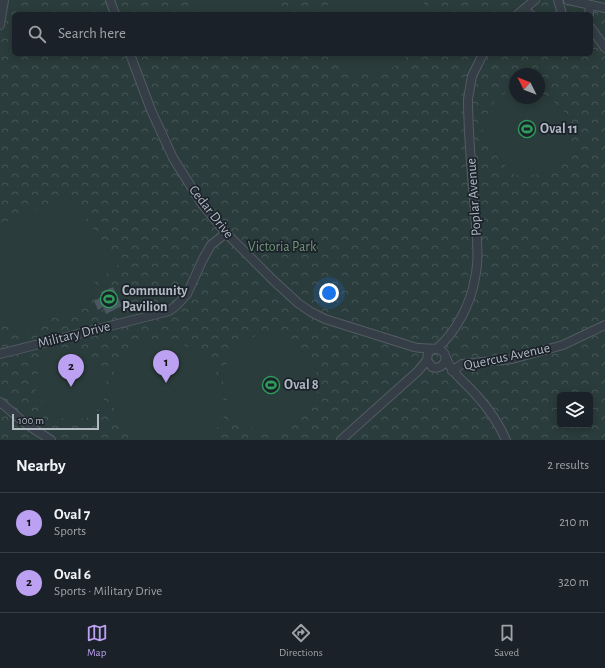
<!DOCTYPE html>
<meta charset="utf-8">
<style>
body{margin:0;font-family:"Alegreya Sans",sans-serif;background:#232930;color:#f1f3f6}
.controls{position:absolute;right:12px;bottom:12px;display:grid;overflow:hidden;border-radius:6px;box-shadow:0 2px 10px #0003}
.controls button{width:36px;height:36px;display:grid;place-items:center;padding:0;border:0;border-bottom:1px solid #383e45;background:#1a2128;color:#f1f3f6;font:20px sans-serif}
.compass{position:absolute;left:509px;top:68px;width:36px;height:36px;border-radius:50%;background:#1a2128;box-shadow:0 2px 10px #0003;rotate:312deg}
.scale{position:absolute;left:12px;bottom:10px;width:87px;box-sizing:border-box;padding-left:4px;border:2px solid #b0b8c2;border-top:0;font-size:11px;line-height:14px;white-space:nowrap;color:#b0b8c2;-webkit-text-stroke:3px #1b222a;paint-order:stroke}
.you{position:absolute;left:329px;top:293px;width:14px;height:14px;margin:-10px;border:3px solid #fff;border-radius:50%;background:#1a73e8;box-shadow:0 0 0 6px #1a73e833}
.badge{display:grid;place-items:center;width:26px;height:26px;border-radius:50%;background:#bca0f2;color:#111;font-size:13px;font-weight:700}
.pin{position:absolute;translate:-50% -33px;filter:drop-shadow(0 1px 2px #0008)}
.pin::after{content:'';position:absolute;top:21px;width:14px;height:12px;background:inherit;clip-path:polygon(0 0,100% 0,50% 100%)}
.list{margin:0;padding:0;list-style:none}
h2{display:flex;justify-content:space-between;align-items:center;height:52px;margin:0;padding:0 16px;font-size:17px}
h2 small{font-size:13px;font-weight:400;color:#9fa3a8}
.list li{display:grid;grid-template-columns:26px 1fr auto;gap:12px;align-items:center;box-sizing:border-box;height:60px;padding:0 16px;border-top:1px solid #383e45}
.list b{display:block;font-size:15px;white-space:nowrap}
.list p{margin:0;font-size:13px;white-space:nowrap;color:#9fa3a8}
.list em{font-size:13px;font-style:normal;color:#9fa3a8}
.icon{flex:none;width:22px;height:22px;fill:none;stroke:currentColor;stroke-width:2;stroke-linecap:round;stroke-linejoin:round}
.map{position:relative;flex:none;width:605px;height:440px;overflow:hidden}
.search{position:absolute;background:#1a2128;box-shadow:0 2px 10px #0003;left:12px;right:12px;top:12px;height:44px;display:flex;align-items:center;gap:10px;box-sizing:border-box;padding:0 14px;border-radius:6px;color:#9fa3a8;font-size:15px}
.sheet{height:172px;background:#1a2128}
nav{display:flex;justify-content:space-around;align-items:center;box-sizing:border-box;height:56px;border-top:1px solid #383e45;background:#1a2128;font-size:11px;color:#9fa3a8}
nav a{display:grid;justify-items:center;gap:2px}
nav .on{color:#bca0f2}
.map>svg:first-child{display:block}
.forest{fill:url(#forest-crowns);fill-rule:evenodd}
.pitch{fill:#2a3c3b}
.building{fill:#4b5661}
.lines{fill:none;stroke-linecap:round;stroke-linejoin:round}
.minor-casing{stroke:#535b63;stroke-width:10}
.minor{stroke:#353d46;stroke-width:8}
.labels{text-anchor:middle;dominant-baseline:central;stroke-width:3.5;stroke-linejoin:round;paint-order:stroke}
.poi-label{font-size:14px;font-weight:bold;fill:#b0b8c2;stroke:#1b222a;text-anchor:start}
.street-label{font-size:14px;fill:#b0b8c2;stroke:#1b222a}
.park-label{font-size:14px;fill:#719677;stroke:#1b222a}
</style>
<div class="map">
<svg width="605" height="440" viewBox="0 0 605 440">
<defs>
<pattern id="forest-crowns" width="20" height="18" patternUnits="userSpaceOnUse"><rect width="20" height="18" fill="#2a3c3b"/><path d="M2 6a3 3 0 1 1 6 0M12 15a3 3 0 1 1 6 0" fill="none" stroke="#465656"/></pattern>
</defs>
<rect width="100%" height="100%" fill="#222c35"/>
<path class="forest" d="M 0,0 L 605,0 L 605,440 L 0,440 ZM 14,14 L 591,14 L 591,54 L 14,54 ZM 515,74 L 539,74 L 539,98 L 515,98 ZM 560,395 L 590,395 L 590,425 L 560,425 Z"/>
<path class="pitch" d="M 186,0 L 280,0 L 274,14 L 198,14 L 189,5 Z
M 329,0 L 422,0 L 424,3 L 424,14 L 325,14 Z
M 336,54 L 409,54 C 387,78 357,82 336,54 Z
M 515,91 L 515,98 L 539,98 L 539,91 C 549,97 568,112 571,123 C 573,131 570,142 568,150 C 566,158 562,165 554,169 C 543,176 528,175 515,175 C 502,163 491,150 482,134 C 486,115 492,93 515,91 Z
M 67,192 L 118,265 L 95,282 L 91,290 L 83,303 L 71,311 L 59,317 L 43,319 L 18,336 L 0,310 L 0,229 L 8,221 L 21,213 L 29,210 L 42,210 Z
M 274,333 L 291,340 L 309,357 L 316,371 L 319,387 L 312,406 L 296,422 L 279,430 L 263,432 L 247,426 L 235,417 L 227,401 L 223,382 L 223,370 L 233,353 L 247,339 L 262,334 Z
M 167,339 C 211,352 228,376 223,422 L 207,438 L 202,440 L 142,440 C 125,426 116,414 107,395 L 113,375 L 121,359 L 143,345 Z
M 68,351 L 82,353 L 100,369 L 107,383 L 104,399 L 98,409 L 87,418 L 69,421 L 58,416 L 45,405 L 36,391 L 36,379 L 40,365 L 52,354 Z"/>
<path class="building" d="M 113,287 L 122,306 L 106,314 L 103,307 L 98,310 L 94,301 L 103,296 L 101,292 Z"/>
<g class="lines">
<g class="minor-casing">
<path id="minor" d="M 110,0 L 115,14
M 558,0 L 562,14
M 568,0 L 605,8
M 524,9 L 530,14
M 518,14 L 535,0
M 589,14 L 590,5
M 0,25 L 4,0
M 591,28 L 605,48
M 130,54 L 151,110 L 173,158 L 202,204 L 226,233 L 274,281 L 298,303 L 311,312 L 325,319 L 414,347 C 421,349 436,348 440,350 C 451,355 444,371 432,367 L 427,360 L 428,353 L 433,349
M 436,349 C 456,333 471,303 475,278 C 480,256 476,233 475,211 C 472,174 468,136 468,99 L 472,76 L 483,54
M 0,354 L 169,311 L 177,305 L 187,294 L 203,259 L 211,245 L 226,233
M 446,358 C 452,374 466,383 477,396 C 489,409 499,424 506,440
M 452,371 L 462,364 L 512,359 L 563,345 L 605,325
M 0,402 L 26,424 L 51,440
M 341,440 L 418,371 L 427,360"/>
</g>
<use href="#minor" class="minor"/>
</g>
<defs>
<g id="stadium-ring" transform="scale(0.9)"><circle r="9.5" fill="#1b222a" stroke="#2e9e5b" stroke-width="1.5"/><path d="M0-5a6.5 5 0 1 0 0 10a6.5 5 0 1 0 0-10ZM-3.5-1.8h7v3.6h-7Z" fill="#2e9e5b"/></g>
</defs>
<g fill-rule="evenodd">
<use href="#stadium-ring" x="527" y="129"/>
<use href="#stadium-ring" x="109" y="299"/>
<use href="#stadium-ring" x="271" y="385"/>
</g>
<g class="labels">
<g class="poi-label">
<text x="540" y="129">Oval 11</text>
<text x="122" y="291">Community<tspan x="122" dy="16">Pavilion</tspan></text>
<text x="284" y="385">Oval 8</text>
</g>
<g class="street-label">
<text transform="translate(474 197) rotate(-94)">Poplar Avenue</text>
<text transform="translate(211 212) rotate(52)">Cedar Drive</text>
<text transform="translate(74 335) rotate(-14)">Military Drive</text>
<text transform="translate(507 357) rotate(-12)">Quercus Avenue</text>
</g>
<g class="park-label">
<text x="282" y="247">Victoria Park</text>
</g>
</g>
</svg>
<div class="controls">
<button><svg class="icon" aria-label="layers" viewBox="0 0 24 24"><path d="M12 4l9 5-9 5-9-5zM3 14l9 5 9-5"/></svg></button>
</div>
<svg class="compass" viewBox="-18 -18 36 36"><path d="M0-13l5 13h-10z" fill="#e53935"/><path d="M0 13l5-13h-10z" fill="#9fa3a8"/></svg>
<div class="scale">100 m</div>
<div class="you"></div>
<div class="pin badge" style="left:166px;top:383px">1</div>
<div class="pin badge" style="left:71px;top:387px">2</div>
<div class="search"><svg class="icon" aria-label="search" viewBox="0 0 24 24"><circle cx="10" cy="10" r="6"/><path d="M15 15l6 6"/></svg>Search here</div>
</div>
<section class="sheet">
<h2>Nearby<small>2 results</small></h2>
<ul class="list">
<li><span class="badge">1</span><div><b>Oval 7</b><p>Sports</p></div><em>210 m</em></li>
<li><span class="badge">2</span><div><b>Oval 6</b><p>Sports · Military Drive</p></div><em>320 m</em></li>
</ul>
</section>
<nav>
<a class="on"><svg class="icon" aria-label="map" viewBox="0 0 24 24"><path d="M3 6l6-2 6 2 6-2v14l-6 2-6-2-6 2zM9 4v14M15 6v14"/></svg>Map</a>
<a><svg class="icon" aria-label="directions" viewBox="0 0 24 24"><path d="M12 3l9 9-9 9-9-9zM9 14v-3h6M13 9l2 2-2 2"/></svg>Directions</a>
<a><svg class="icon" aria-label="saved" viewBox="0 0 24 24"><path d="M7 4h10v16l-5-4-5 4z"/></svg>Saved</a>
</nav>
